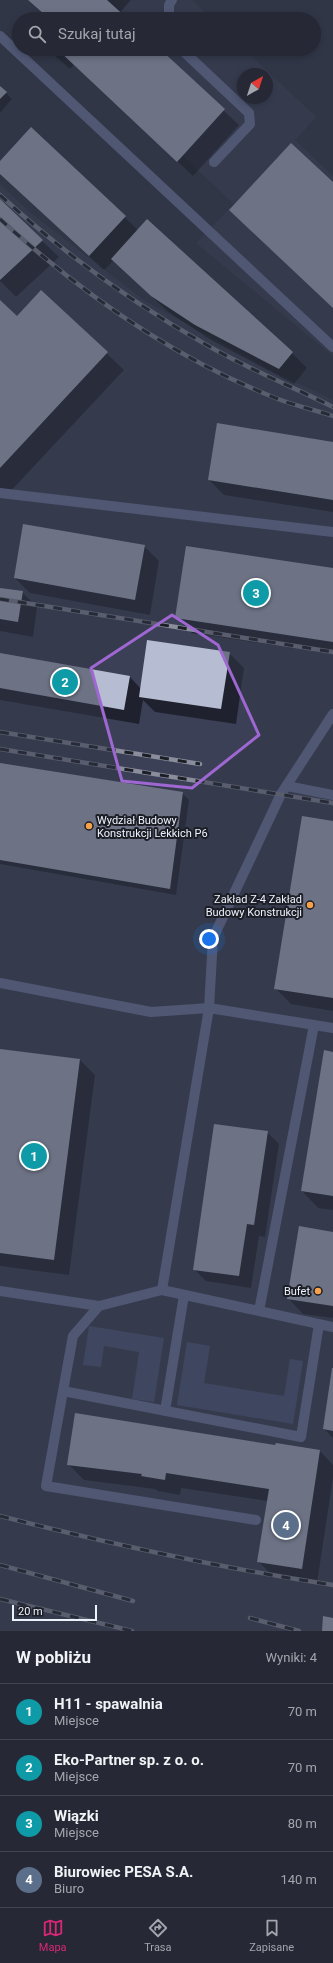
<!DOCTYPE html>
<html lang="pl">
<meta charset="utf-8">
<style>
body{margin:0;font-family:Roboto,sans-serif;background:#2e303d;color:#f1f3f6}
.compass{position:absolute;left:237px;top:68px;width:36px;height:36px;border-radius:50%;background:#262835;box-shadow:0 2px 6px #0003;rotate:39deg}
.scale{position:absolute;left:12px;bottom:10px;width:85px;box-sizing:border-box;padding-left:4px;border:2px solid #eef2fd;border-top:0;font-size:11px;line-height:14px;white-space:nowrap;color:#eef2fd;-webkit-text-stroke:3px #1c1e26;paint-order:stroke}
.you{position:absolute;left:209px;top:939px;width:14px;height:14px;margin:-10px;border:3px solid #fff;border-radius:50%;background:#1a73e8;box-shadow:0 0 0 6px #1a73e833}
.badge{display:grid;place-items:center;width:26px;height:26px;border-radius:50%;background:#db2777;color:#fff;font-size:13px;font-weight:700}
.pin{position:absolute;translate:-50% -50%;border:2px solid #fff;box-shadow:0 1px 4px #0006}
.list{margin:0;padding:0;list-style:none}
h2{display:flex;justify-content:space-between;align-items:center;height:52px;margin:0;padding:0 16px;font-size:17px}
h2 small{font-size:13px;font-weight:400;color:#a4a6ad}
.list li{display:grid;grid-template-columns:26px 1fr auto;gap:12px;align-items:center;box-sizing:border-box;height:56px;padding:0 16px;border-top:1px solid #424450}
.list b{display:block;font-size:15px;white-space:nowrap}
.list p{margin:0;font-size:13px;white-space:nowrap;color:#a4a6ad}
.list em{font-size:13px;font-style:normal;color:#a4a6ad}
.icon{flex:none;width:22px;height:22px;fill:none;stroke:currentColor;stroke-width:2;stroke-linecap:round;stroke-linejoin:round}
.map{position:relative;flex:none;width:333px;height:1631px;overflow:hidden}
.search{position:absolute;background:#262835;box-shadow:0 2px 6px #0003;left:12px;right:12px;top:12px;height:44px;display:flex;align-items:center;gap:10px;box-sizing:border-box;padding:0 14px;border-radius:22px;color:#a4a6ad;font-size:15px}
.sheet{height:276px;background:#262835}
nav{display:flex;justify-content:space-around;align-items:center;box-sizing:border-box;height:56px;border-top:1px solid #424450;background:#262835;font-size:11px;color:#a4a6ad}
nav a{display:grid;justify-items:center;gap:2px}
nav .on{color:#db2777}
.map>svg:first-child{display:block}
.built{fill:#3b4056;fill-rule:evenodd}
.green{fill:#51597d}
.shadow{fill:#0007}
.building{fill:#b6bcd1}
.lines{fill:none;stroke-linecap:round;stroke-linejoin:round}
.minor{stroke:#747ea8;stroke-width:10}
.rail-casing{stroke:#898d9c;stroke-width:4.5}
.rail{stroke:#1c1e26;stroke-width:3;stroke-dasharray:9;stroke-linecap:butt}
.marked{fill:none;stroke:#9e67d2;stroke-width:3;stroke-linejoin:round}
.poi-dot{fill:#f7a149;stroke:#1c1e26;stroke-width:1.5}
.labels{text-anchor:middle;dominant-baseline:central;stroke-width:4;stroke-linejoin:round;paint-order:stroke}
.poi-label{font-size:11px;fill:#eef2fd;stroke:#1c1e26;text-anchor:end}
</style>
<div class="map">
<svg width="333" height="1631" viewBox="0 0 333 1631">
<rect width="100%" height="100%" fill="#323647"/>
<path class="built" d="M 129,0 L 192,0 L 212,19 L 128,19 L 119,11 Z
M 106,49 L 244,49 L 316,117 L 295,140 L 333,176 L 333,356 L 196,243 L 234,204 L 183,156 L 177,162 L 83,73 ZM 243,74 L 267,74 L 267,98 L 243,98 Z
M 0,184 L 32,214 L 145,301 L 276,373 L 333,400 L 333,1631 L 0,1631 Z"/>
<path class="green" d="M 89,1326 L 164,1338 L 154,1402 L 132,1399 L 139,1352 L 104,1346 L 101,1367 L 83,1365 Z
M 187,1342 L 210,1346 L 204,1383 L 284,1396 L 290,1359 L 303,1361 L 293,1424 L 177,1405 Z"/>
<path class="shadow" d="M 28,0 L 131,0 L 120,13 L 126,19 L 43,19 L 45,16 Z
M 47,49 L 158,49 L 239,125 L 193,176 L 74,65 L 70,69 Z
M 0,87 L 12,99 L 0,113 Z
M 32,129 L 138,230 L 292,353 L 307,368 L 294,384 L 211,340 L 167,311 L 114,260 L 104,270 L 10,183 L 0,173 L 0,162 Z
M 0,201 L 59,257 L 16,297 L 0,281 Z
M 41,291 L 124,370 L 7,495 L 0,488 L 0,302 L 17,317 Z
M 333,443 L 333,512 L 224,495 L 209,480 Z
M 144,546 L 159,561 L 150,615 L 30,593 L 15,578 Z
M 333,569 L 333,654 L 192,633 L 177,618 Z
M 0,589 L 22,592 L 37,607 L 33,637 L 0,631 Z
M 229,653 L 244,668 L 236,724 L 155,712 L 143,700 L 139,724 L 0,700 L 0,654 L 130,677 L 141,689 Z
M 0,765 L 182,793 L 189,800 L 176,895 L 0,864 Z
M 333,822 L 333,1011 L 291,1004 L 275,988 Z
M 0,1050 L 80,1060 L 95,1075 L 69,1275 L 0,1266 Z
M 333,1053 L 333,1210 L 318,1208 L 302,1191 Z
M 267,1132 L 279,1144 L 265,1237 L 259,1236 L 251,1288 L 206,1281 L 194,1269 Z
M 333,1233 L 333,1318 L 303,1314 L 288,1298 Z
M 333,1369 L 333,1438 L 324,1429 Z
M 320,1451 L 333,1465 L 333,1478 L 317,1583 L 274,1577 L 259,1562 L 268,1501 L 181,1488 L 180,1495 L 158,1491 L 155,1489 L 84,1480 L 68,1464 Z"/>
<path class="building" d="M 28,0 L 107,0 L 128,19 L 41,19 L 45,15 Z
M 57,49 L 160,49 L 225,109 L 177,162 Z
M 0,86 L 7,92 L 0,99 Z
M 31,127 L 126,216 L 89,256 L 0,174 L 0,161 Z
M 291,143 L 333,182 L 333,308 L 229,210 Z
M 0,199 L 43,240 L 0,280 Z
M 147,219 L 293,352 L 279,369 L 195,325 L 151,296 L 111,259 Z
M 41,290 L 108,352 L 0,468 L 0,300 L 17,316 Z
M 217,423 L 333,442 L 333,500 L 208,480 Z
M 23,524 L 145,545 L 135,600 L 14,578 Z
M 186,546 L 333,568 L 333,642 L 175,618 Z
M 0,588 L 23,591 L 18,622 L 0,619 Z
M 147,640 L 230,652 L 221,709 L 139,697 Z
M 0,653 L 130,676 L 124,710 L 0,688 Z
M 0,763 L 183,792 L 170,889 L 0,860 Z
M 302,816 L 333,821 L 333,998 L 274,989 Z
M 0,1049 L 80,1059 L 54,1260 L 0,1253 Z
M 324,1050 L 333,1052 L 333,1196 L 301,1191 Z
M 214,1124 L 268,1131 L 254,1225 L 247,1224 L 239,1276 L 193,1270 Z
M 299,1226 L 333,1232 L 333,1306 L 287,1299 Z
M 332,1368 L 333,1368 L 333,1431 L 323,1429 Z
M 75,1413 L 275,1445 L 276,1443 L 320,1450 L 302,1569 L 257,1562 L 269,1489 L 166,1473 L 165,1480 L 141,1476 L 142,1474 L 67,1465 Z
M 323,1616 L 333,1618 L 333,1631 L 322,1631 Z"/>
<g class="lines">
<path class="minor" d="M 169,19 L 169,5 L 172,0
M 0,36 L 333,347
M 181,49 L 249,113 L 250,124 L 214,162
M 0,493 L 333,532
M 333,714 L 281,794 L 213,938 L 209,1008 L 162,1290 L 333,1327
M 287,786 L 333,795
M 0,983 L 151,1012 L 209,1008 L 333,1028
M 0,1291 L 99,1306
M 259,1311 L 314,1025
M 63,1391 L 73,1336 L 99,1306 L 162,1290
M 165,1411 L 184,1295
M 256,1520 L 46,1486 L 63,1391 L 301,1437 L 319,1324"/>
<g class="rail-casing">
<path id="rail" d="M 0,195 C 63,253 131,302 205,344 C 246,368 291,386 333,407
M 0,219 C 81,293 175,359 278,399 C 296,406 315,410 333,416
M 0,599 L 333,652
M 0,732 L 200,764
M 0,749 L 333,803
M 0,1516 C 110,1544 221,1568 333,1585
M 0,1565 L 133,1601
M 0,1599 L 132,1631
M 250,1618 L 299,1631"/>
</g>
<use href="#rail" class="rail"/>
</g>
<path d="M0 0H333V1631H0ZM 172,615 L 218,645 L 259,735 L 192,788 L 122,781 L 91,668 Z" fill="#323647" fill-opacity=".55" fill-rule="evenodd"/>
<path class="marked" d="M 172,615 L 218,645 L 259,735 L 192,788 L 122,781 L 91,668 Z"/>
<g class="poi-dot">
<circle cx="89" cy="826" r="4"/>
<circle cx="310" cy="905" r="4"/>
<circle cx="318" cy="1291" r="4"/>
</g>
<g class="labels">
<g class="poi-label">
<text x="97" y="820" text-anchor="start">Wydział Budowy<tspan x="97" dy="13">Konstrukcji Lekkich P6</tspan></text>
<text x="302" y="899">Zakład Z-4 Zakład<tspan x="302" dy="13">Budowy Konstrukcji</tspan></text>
<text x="310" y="1291">Bufet</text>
</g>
</g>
</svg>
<svg class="compass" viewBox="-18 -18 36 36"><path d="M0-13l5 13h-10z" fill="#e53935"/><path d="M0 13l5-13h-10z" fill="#a4a6ad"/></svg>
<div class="scale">20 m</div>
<div class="you"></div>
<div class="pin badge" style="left:34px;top:1156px;background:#0f9aa8">1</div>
<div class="pin badge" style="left:65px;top:682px;background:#0f9aa8">2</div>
<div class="pin badge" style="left:256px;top:593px;background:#0f9aa8">3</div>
<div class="pin badge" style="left:286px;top:1525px;background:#5c6f8a">4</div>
<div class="search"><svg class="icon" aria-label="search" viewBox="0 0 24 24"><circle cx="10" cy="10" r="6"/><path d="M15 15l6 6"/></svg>Szukaj tutaj</div>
</div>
<section class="sheet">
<h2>W pobliżu<small>Wyniki: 4</small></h2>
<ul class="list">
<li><span class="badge" style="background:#0f9aa8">1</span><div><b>H11 - spawalnia</b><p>Miejsce</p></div><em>70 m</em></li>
<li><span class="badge" style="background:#0f9aa8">2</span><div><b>Eko-Partner sp. z o. o.</b><p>Miejsce</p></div><em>70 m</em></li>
<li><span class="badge" style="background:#0f9aa8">3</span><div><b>Wiązki</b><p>Miejsce</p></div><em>80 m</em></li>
<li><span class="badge" style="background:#5c6f8a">4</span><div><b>Biurowiec PESA S.A.</b><p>Biuro</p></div><em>140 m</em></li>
</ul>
</section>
<nav>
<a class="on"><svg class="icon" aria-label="map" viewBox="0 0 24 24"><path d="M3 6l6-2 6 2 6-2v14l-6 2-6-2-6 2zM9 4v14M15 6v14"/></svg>Mapa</a>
<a><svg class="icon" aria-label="directions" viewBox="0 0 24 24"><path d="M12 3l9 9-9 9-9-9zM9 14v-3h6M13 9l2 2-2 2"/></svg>Trasa</a>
<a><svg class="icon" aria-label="saved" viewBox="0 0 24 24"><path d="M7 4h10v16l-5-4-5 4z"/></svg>Zapisane</a>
</nav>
